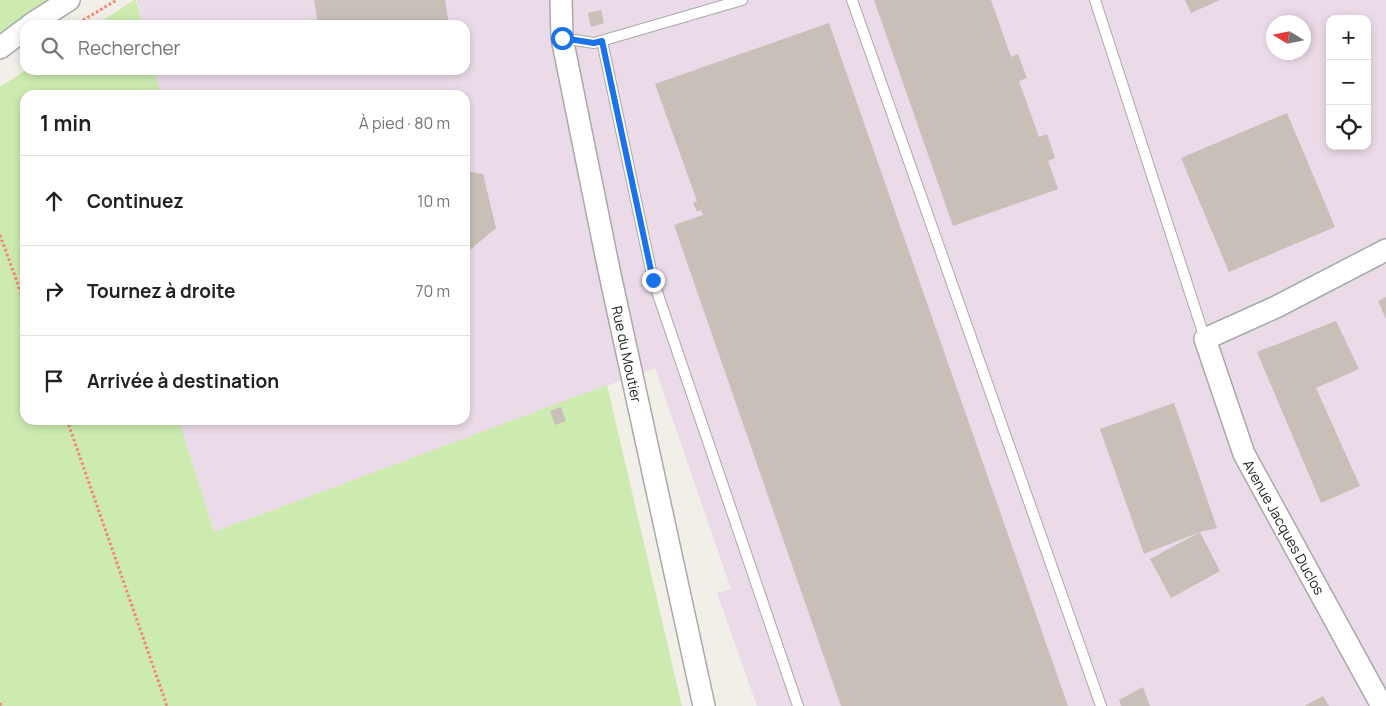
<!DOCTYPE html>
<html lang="fr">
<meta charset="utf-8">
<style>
body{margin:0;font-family:Manrope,sans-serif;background:#f6f6f6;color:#202124}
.controls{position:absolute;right:15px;top:15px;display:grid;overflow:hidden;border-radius:10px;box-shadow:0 2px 8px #0003}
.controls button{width:45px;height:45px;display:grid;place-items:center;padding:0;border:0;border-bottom:1px solid #e0e0e0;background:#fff;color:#202124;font:25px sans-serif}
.compass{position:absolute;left:1266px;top:15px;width:45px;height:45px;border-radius:50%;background:#fff;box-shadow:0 2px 8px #0003;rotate:280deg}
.stop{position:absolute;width:15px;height:15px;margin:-11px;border:4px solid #1a73e8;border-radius:50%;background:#fff}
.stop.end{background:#1a73e8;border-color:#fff;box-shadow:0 1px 5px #0008}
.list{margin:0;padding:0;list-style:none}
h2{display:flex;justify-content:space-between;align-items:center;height:65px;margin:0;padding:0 20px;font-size:21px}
h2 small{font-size:16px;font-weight:400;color:#757577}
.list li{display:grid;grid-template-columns:32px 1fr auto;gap:15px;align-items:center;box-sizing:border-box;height:90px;padding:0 20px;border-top:1px solid #e0e0e0}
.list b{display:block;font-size:19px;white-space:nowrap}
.list em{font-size:16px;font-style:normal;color:#757577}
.icon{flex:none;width:28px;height:28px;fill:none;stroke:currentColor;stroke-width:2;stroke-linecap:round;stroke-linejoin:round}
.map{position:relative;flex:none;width:1386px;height:706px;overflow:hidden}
.search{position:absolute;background:#fff;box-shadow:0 2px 8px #0003;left:20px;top:20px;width:450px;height:55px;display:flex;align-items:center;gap:12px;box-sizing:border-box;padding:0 18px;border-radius:15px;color:#757577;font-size:19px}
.panel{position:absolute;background:#fff;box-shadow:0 2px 8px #0003;left:20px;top:90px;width:450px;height:335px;border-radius:15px}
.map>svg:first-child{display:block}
.industrial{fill:#ebdbe8;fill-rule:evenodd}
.grass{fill:#cdebb0}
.building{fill:#c7bfb8}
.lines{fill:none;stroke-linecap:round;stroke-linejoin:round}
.service-casing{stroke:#a9a9a9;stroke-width:12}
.minor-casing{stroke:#a9a9a9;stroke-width:24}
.path{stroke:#fa8072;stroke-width:3;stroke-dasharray:2.5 2.5;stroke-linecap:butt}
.service{stroke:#fff;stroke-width:10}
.minor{stroke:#fff;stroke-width:21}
.route{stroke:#1a73e8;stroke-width:6}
.labels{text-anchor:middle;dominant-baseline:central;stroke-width:4;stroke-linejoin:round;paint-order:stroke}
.street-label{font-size:14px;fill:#222;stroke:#fff}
</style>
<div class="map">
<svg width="1386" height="706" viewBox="0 0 1386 706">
<rect width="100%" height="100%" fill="#f2efe9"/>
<path class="industrial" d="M 137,0 L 1386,0 L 1386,706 L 757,706 L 717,593 L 731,589 L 655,368 L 214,532 L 179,420 L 465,420 L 465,95 L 161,95 L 154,70 L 465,70 L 465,25 L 143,25 ZM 1330,19 L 1367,19 L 1367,146 L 1330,146 ZM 1274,22 L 1304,22 L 1304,52 L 1274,52 Z"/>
<path class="grass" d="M 0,0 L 54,0 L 0,34 Z
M 134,0 L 136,0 L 143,25 L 95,25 Z
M 26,70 L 154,70 L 161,95 L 25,95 L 25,420 L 179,420 L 214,532 L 607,385 L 682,706 L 0,706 L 0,87 Z"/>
<path class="building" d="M 314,0 L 445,0 L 449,25 L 318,25 Z
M 874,0 L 991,0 L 1011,57 L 1018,54 L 1027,78 L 1019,81 L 1039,137 L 1047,134 L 1055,158 L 1048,161 L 1058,189 L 953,226 Z
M 1185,0 L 1220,0 L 1191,13 Z
M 601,10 L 604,23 L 591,27 L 588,13 Z
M 829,23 L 1068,706 L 841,706 L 674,225 L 703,215 L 701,210 L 697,212 L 693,203 L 697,201 L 655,84 Z
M 1287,113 L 1335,227 L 1229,272 L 1181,158 Z
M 465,171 L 483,174 L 496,228 L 465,254 Z
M 1386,297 L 1386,319 L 1378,301 Z
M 1336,321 L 1359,369 L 1316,388 L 1360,486 L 1321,503 L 1257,352 Z
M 1174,403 L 1217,528 L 1200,532 L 1144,554 L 1100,429 Z
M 561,407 L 566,421 L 555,425 L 550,411 Z
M 1200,532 L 1220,571 L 1171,598 L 1150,559 Z
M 1143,687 L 1150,706 L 1121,706 L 1119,700 Z
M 1323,696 L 1329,706 L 1304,706 Z"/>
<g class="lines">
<g class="service-casing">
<path id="service" d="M 852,0 L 1101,706
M 1095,0 L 1205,339
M 562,38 L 594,43 L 742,0
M 602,41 L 653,280 L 798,706"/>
</g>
<g class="minor-casing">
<path id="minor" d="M 561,0 L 562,38 L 609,270 L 704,706
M 30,25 L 69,0
M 0,48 L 25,29
M 1382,706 L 1244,454 L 1205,339 L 1276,307 L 1386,250"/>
</g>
<path class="path" d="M 83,20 L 117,0
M 0,235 L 25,304
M 67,420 L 167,706
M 0,703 L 1,706"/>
<use href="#service" class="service"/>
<use href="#minor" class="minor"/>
</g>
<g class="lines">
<path class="route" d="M 562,38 L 594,43 L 602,41 L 653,280"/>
</g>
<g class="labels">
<g class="street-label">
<text transform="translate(627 354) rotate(78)">Rue du Moutier</text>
<text transform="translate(1284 527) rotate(61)">Avenue Jacques Duclos</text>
</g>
</g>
</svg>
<div class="controls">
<button>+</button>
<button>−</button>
<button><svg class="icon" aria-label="locate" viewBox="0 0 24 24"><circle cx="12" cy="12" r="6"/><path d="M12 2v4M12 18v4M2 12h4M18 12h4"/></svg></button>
</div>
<svg class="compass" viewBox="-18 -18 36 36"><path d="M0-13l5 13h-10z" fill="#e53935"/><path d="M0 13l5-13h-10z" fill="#757577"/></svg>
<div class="stop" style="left:562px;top:38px"></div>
<div class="stop end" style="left:653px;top:280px"></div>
<div class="search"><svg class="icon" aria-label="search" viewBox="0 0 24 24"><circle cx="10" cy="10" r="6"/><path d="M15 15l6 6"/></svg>Rechercher</div>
<section class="panel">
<h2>1 min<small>À pied · 80 m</small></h2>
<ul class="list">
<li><svg class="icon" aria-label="ahead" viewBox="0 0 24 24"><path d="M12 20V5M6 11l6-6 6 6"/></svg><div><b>Continuez</b></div><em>10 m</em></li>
<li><svg class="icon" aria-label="right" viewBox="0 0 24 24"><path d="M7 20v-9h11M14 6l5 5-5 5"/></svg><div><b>Tournez à droite</b></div><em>70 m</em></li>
<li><svg class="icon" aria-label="arrive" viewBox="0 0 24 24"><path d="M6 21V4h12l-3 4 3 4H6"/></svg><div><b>Arrivée à destination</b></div></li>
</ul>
</section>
</div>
